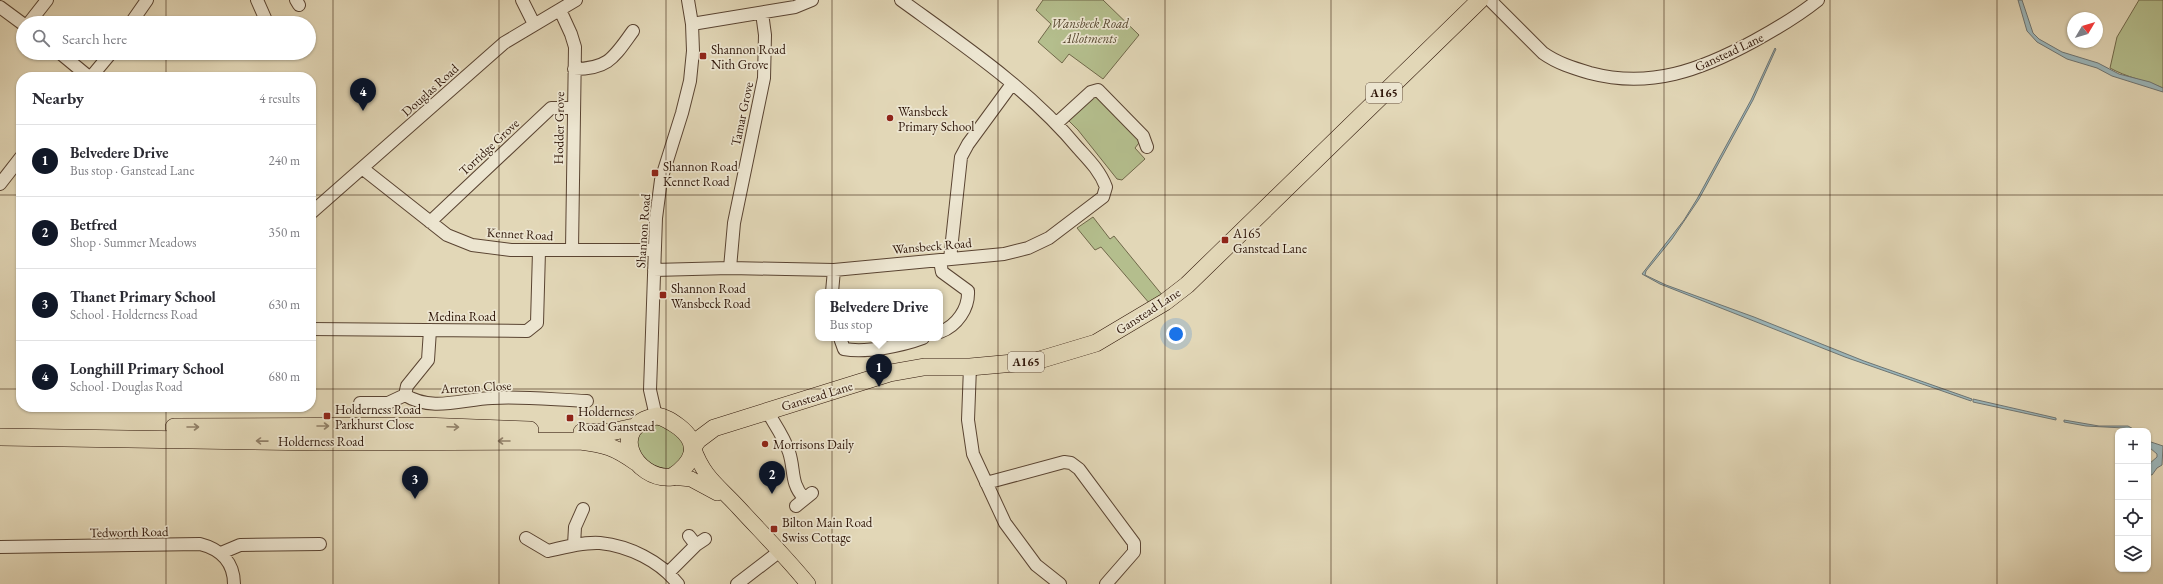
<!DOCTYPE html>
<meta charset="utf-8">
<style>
body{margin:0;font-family:"EB Garamond",serif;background:#f7f7f7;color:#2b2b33}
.controls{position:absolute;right:12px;bottom:12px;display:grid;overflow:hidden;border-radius:8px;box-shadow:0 1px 3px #0004}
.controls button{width:36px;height:36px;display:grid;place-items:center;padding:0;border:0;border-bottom:1px solid #e1e1e2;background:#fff;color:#2b2b33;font:20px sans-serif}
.compass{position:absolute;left:2067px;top:12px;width:36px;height:36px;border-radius:50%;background:#fff;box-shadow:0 1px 3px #0004;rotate:52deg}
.you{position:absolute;left:1176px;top:334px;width:14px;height:14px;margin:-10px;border:3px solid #fff;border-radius:50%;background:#1a73e8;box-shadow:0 0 0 6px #1a73e833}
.badge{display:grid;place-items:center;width:26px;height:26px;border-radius:50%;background:#111827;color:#fff;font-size:13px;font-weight:700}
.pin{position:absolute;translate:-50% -33px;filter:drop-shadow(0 1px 2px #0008)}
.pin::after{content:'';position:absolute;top:21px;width:14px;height:12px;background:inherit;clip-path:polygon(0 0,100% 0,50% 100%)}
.popup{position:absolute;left:815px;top:289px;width:128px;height:52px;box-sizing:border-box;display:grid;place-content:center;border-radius:8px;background:#fff;filter:drop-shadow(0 1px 3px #0005);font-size:13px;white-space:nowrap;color:#7c7c81}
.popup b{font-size:15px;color:#2b2b33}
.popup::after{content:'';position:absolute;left:50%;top:100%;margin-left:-8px;border:8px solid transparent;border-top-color:#fff}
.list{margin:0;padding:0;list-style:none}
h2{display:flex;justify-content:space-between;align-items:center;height:52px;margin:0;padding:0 16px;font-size:17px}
h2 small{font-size:13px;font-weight:400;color:#7c7c81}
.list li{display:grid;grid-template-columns:26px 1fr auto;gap:12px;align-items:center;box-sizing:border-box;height:72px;padding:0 16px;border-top:1px solid #e1e1e2}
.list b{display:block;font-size:15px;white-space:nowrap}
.list p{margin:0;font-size:13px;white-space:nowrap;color:#7c7c81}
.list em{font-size:13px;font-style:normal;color:#7c7c81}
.icon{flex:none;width:22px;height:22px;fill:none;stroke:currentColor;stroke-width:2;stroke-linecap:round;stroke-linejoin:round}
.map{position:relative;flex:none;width:2163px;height:584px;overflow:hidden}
.search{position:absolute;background:#fff;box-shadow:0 1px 3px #0004;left:16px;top:16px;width:300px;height:44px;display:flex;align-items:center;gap:10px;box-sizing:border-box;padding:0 14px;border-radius:22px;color:#7c7c81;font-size:15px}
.panel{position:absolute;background:#fff;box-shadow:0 1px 3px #0004;left:16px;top:72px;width:300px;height:340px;border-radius:16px}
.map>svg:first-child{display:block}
.green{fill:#b4be8d;stroke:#70684a}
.water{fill:#9bb6ba;stroke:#6f7572}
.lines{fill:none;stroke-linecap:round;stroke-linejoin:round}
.minor-casing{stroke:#5a4432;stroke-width:14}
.major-casing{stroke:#2c1306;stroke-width:16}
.highway-casing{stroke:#2c1306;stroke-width:18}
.minor{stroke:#ece5d0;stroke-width:12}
.major{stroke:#e2d7b7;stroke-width:15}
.highway{stroke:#e2d7b7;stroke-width:17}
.oneway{stroke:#907f67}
.grid{fill:none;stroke:#2c1306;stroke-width:1;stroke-opacity:0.55}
.poi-dot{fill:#8f2418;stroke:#ece5d0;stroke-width:1.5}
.labels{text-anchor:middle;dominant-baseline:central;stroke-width:3.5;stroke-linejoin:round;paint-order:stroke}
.shield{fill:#ece5d0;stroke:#665243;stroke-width:1}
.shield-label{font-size:12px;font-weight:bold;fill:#2c1306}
.park-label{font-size:13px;font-style:italic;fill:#55462e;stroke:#ece5d0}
.poi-label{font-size:13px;fill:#2c1306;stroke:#ece5d0;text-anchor:start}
.street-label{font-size:13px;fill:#2c1306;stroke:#ece5d0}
</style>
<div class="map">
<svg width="2163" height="584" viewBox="0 0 2163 584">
<rect width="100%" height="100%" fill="#e2d7b7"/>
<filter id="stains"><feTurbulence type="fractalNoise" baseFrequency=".005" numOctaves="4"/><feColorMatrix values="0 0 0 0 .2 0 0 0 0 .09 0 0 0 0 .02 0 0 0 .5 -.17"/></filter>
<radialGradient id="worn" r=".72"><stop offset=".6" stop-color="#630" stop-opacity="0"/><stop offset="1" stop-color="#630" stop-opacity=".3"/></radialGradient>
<path class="green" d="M 1043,0 L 1103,0 L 1139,35 L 1103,79 L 1069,54 L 1062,63 L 1038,42 L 1051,24 L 1036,10 Z
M 2139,0 L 2163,0 L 2163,88 C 2146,81 2126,77 2110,68 L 2117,37 Z
M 1097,95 L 1142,139 L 1135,148 L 1145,159 L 1122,180 L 1117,179 L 1078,130 L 1066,118 Z
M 1093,217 L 1110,239 L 1114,236 L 1163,296 L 1150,304 L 1101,247 L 1095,250 L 1077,228 Z
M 650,424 L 669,426 L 685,440 L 683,463 L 662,471 L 639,457 L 636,438 Z"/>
<path class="water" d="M 2018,0 L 2022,0 L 2033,33 L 2039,39 L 2062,52 L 2098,63 L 2119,74 L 2150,82 L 2163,88 L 2163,92 L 2112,76 L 2097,68 L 2067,59 L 2037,42 L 2027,31 Z
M 1775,48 L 1776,49 L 1753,100 L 1699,199 L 1672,239 L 1646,271 L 1645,275 L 1666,285 L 1754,317 L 1864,361 L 1972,399 L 1971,401 L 1845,357 L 1660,284 L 1642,274 L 1684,220 L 1697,199 L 1751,100 Z
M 1973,399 L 2056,418 L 2056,420 L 1973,402 Z
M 2064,420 L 2099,426 L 2128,426 L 2137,431 L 2124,428 L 2086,426 L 2064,422 Z
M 2148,441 L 2163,446 L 2162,465 L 2157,468 L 2152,475 L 2148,474 L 2149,464 L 2157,457 L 2157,454 L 2150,448 Z"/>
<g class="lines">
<g class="minor-casing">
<path id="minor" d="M 257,0 L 265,18
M 296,0 L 299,5
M 522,0 L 534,24
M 1490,0 L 1543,53 C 1557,63 1573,68 1590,73 C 1650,89 1701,70 1754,41 C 1776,29 1798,16 1818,0
M 0,7 L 23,24
M 560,10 L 571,34 L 575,47 L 572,249
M 29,23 L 47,0
M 131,23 L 147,0
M 692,24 L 795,7 L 812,0
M 60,53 L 89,77
M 574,69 C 609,69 614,57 633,31
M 91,77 L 111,53
M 1057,123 L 1091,92 L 1098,90 L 1143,136 L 1147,147
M 362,168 L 447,235 L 472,245 L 511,250 L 655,250
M 0,184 L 21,157
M 311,213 L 504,43 L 576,0
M 430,222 L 551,108 L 572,108
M 950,259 L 961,157 L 968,144 L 1012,84
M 940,261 L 942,272 L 968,291 C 969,308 957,326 940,332
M 730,268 L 734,223 L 764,78 L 765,35 L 762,13
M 654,270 L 730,268 L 834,270 L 1004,254 L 1028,248 L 1049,238 L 1103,197 L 1106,187 C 1100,171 1089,160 1078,148 C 1029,89 963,45 901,0
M 832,292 L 834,270
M 311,329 L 527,331 L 537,323 L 539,251
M 840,338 L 844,349 C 866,353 902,346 923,338
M 970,367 L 968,420 L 973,454 L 1005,523 L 1036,565 L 1060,584
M 405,395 C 432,412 463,399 492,398 C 523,396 556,400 587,401
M 360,403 L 388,403 L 405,395 L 407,386 L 428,360 L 430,330
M 767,411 C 775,425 784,437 789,452 C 795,470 790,483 804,498
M 665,418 L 655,412 L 650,390 L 656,218 L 661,180 L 682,113 L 690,81 L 693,51 L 692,24 L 688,0
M 986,483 L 1064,462 L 1071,463 L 1079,469 L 1134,543 L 1134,552 L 1106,584
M 796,506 L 812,493
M 689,536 L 696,545 L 705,539
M 526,538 L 548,551 C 564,547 583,542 600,543 C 629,546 660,561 678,584
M 574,545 L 575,527 L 583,509
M 0,547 L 200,544 C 220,549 234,562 234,584
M 221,553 L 240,545 L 320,544
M 669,572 L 696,545
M 737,584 L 780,551"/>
</g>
<g class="major-casing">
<path id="major" d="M 693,447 C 704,478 718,485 739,508 C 762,533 786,557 808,584
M 672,477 L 691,479 L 717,493"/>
</g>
<g class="highway-casing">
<path id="highway" d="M 657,416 C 665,417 672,422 679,427 C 702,445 693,463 672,477 C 634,481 606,426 657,416 Z
M 174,427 L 422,426 L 530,430
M 582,432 L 611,432 L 634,427
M 0,437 L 320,442 L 580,441 C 605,444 615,447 636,462
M 693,447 L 698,440 L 714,428 L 890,373 L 924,367 L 970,367 L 1036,361 L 1096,343 L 1165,302 L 1187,285 L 1480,0"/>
</g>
<use href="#minor" class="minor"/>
<use href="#major" class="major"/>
<use href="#highway" class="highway"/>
</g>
<defs><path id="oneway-shaft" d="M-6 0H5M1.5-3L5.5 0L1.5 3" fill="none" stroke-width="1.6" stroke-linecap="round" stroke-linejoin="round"/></defs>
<g class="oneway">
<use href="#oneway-shaft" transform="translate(323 426)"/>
<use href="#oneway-shaft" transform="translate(193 427)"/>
<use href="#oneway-shaft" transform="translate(453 427) rotate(2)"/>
<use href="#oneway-shaft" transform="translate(262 441) rotate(-179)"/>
<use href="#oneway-shaft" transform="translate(504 441) rotate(-180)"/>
</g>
<path class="grid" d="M 166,0 L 166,23M 333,0 L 333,584M 499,0 L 499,584M 666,0 L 666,584M 832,0 L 832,584M 998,0 L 998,584M 1165,0 L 1165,584M 1331,0 L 1331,584M 1497,0 L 1497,584M 1664,0 L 1664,584M 1830,0 L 1830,584M 1997,0 L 1997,584M 166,53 L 166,77M 0,195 L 21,195M 311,195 L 2163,195M 0,389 L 21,389M 311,389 L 2163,389M 166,407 L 166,584"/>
<g class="poi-dot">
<rect x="699" y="52" width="8" height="8" rx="2"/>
<circle cx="890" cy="118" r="4"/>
<rect x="651" y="169" width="8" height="8" rx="2"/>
<rect x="1221" y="236" width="8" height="8" rx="2"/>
<rect x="659" y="291" width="8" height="8" rx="2"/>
<rect x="323" y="412" width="8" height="8" rx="2"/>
<rect x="566" y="414" width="8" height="8" rx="2"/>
<circle cx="765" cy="444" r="4"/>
<rect x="770" y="525" width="8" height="8" rx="2"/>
</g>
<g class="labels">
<g class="shield">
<rect x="1366" y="83" width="36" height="20" rx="3"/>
<rect x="1008" y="352" width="36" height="20" rx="3"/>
</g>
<g class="shield-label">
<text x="1384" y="93">A165</text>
<text x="1026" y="362">A165</text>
</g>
<g class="park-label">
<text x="1090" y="23">Wansbeck Road<tspan x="1090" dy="15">Allotments</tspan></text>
</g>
<g class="poi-label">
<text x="711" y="49">Shannon Road<tspan x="711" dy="15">Nith Grove</tspan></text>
<text x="898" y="111">Wansbeck<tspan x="898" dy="15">Primary School</tspan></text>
<text x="663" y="166">Shannon Road<tspan x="663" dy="15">Kennet Road</tspan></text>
<text x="1233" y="233">A165<tspan x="1233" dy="15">Ganstead Lane</tspan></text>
<text x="671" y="288">Shannon Road<tspan x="671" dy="15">Wansbeck Road</tspan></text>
<text x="335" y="409">Holderness Road<tspan x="335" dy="15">Parkhurst Close</tspan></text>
<text x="578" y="411">Holderness<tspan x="578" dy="15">Road Ganstead</tspan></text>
<text x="773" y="444">Morrisons Daily</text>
<text x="782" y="522">Bilton Main Road<tspan x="782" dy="15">Swiss Cottage</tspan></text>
</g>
<g class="street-label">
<text transform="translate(1729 52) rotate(-25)">Ganstead Lane</text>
<text transform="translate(430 90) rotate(-42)">Douglas Road</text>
<text transform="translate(742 114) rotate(-78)">Tamar Grove</text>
<text transform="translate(559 128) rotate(-89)">Hodder Grove</text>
<text transform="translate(489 147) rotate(-43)">Torridge Grove</text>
<text transform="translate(643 231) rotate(-86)">Shannon Road</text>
<text transform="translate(520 234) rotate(3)">Kennet Road</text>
<text transform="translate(932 246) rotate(-5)">Wansbeck Road</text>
<text transform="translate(1148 311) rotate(-33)">Ganstead Lane</text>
<text x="462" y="316">Medina Road</text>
<text transform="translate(476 387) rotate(-3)">Arreton Close</text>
<text transform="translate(817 396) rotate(-17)">Ganstead Lane</text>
<text x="321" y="441">Holderness Road</text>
<text transform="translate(129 532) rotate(-1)">Tedworth Road</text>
</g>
</g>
<rect width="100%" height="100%" filter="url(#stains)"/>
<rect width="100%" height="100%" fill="url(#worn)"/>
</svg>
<div class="controls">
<button>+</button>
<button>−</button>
<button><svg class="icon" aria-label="locate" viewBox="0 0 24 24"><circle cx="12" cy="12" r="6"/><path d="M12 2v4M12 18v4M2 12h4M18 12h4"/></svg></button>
<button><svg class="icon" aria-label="layers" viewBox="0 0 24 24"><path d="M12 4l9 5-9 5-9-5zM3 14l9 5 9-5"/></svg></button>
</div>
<svg class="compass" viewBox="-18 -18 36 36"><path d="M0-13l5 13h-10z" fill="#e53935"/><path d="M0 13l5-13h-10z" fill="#7c7c81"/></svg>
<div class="you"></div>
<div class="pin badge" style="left:879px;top:387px">1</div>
<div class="popup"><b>Belvedere Drive</b>Bus stop</div>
<div class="pin badge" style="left:772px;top:494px">2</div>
<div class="pin badge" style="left:415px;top:499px">3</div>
<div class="pin badge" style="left:363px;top:111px">4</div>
<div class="search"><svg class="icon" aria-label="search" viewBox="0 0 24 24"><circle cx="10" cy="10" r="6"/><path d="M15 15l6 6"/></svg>Search here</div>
<section class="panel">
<h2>Nearby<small>4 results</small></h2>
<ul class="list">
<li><span class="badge">1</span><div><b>Belvedere Drive</b><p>Bus stop · Ganstead Lane</p></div><em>240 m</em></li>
<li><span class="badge">2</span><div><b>Betfred</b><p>Shop · Summer Meadows</p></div><em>350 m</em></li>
<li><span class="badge">3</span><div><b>Thanet Primary School</b><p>School · Holderness Road</p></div><em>630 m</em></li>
<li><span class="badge">4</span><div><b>Longhill Primary School</b><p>School · Douglas Road</p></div><em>680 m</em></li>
</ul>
</section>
</div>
